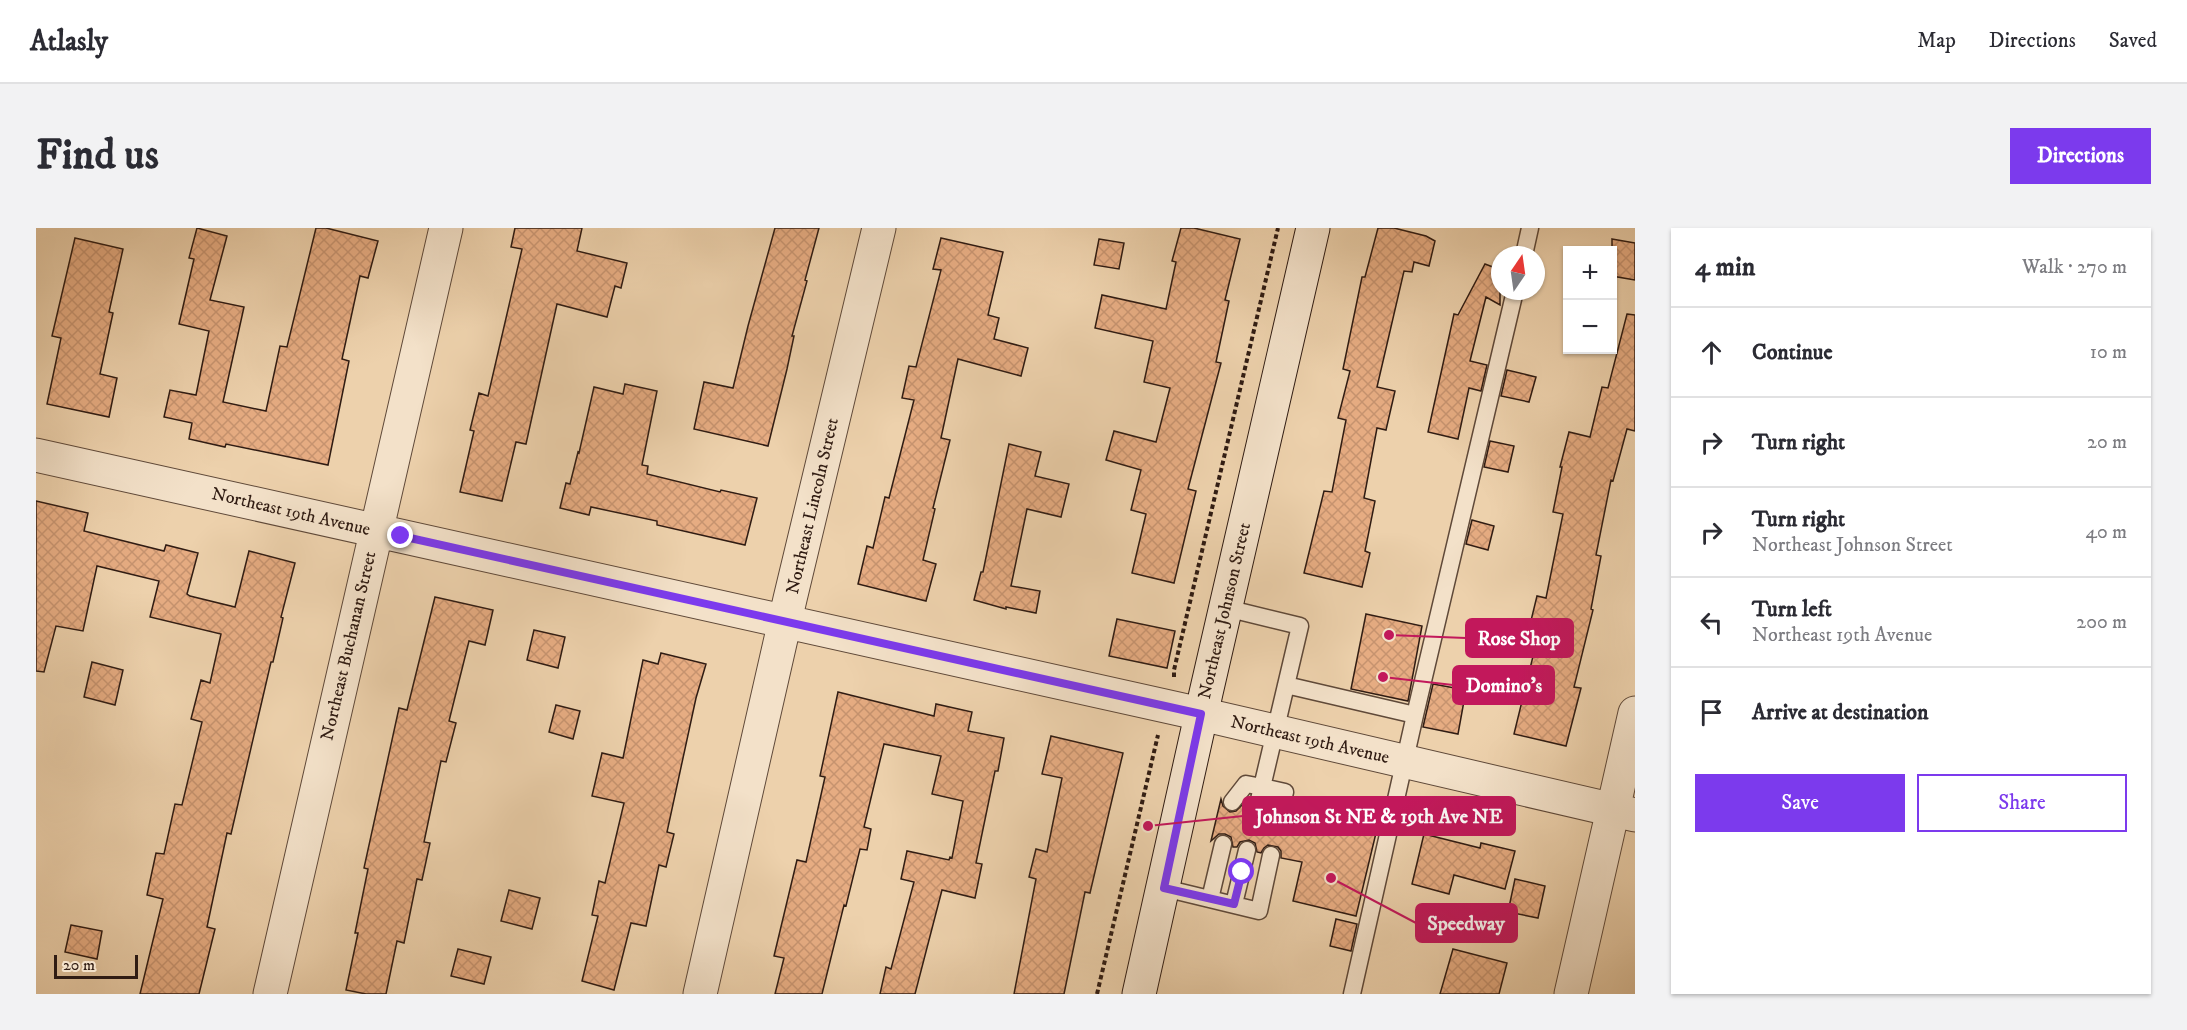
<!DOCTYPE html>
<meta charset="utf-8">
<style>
body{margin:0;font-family:"IM FELL DW Pica",serif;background:#f2f2f3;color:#2b2b33}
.controls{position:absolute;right:18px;top:18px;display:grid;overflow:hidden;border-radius:0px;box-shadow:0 2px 4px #0004}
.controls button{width:54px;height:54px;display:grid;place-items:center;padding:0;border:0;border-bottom:2px solid #e1e1e2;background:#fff;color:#2b2b33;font:30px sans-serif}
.compass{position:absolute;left:1455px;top:18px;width:54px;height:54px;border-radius:50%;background:#fff;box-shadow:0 2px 4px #0004;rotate:13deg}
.scale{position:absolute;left:18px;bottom:15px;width:84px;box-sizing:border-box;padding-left:6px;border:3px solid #301c13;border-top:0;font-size:16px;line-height:21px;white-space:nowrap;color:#301c13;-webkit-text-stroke:4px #f3e1c9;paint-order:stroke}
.stop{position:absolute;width:18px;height:18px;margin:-14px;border:4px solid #7c3aed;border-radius:50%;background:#fff}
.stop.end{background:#7c3aed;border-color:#fff;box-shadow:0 2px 6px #0008}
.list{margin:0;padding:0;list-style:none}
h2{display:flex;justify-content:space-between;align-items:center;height:78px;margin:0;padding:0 24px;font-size:26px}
h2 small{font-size:20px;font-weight:400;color:#7c7c81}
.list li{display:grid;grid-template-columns:39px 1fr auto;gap:18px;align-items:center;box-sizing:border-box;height:90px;padding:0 24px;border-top:2px solid #e1e1e2}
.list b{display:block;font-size:22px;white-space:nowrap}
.list p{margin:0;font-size:20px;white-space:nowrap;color:#7c7c81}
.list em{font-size:20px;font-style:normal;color:#7c7c81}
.actions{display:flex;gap:12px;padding:18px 24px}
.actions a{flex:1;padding:14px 0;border:2px solid #7c3aed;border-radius:0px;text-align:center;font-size:21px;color:#7c3aed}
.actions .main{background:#7c3aed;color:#fff}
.icon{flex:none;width:33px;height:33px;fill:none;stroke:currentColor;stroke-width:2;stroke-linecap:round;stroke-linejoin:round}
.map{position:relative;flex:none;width:1599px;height:766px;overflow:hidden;border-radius:0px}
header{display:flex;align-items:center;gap:36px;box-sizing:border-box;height:84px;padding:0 30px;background:#fff;border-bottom:2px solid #e1e1e2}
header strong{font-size:28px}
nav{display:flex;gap:33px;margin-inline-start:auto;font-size:21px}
.intro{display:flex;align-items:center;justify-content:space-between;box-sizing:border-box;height:144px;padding:0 36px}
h1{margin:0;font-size:42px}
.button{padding:15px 27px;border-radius:0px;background:#7c3aed;color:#fff;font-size:21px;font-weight:700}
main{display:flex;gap:36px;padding:0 36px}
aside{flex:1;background:#fff;border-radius:0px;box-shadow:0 2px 4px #0004}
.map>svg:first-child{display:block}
.building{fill:url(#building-cross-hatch);stroke:#301c13;stroke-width:1.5}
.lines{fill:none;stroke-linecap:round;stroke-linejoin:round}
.service-casing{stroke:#5f4939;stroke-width:19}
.minor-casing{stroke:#5f4939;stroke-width:35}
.secondary-casing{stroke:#301c13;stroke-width:35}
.path{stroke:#301c13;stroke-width:4;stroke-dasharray:4.5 3;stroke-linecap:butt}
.service{stroke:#f3e1c9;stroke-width:16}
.minor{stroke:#f3e1c9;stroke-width:33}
.secondary{stroke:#f3e1c9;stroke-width:33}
.route{stroke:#7c3aed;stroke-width:8}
.labels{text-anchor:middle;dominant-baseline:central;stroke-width:6;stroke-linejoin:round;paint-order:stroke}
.street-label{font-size:18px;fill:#301c13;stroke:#f3e1c9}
.leader{fill:none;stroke:#c2185b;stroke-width:2}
.callout-dot{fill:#c2185b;stroke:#f3e1c9;stroke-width:2}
.callout{fill:#c2185b;stroke:#c2185b;stroke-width:2}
.callout-label{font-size:20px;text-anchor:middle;font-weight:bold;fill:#fff}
</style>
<header>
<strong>Atlasly</strong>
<nav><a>Map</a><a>Directions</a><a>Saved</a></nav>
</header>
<div class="intro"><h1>Find us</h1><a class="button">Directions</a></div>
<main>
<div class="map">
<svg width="1599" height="766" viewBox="0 0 1599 766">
<defs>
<pattern id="building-cross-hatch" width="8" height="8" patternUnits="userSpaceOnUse" patternTransform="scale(1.5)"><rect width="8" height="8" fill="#e6ac82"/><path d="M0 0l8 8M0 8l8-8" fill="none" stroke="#c6936f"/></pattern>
</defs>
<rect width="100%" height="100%" fill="#edd1ac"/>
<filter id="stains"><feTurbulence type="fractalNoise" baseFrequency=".00333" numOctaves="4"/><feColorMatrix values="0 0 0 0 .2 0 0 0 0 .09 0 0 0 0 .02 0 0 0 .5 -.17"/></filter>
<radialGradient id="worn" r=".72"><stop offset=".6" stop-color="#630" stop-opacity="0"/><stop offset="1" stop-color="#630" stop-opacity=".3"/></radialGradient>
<path class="building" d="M 161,0 L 191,8 L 174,72 L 208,79 L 187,174 L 230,183 L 244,118 L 251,119 L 280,0 L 290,0 L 342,13 L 332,50 L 324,48 L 306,131 L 313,133 L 292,237 L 190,216 L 189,219 L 153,211 L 156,195 L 128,189 L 134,162 L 160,167 L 173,103 L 143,96 L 158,31 L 153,30 Z
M 479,0 L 546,0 L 541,23 L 591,35 L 585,60 L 579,58 L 571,89 L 521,76 L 490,216 L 480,214 L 466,273 L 424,264 L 438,203 L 434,202 L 443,165 L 452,168 L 486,21 L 475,19 Z
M 739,0 L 783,0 L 769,52 L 771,53 L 756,108 L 758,108 L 751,141 L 732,218 L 658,201 L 668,154 L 697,160 L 712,98 Z
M 1145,0 L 1158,0 L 1204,11 L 1189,72 L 1193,73 L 1180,134 L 1185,135 L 1152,261 L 1160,263 L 1138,355 L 1096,345 L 1110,286 L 1095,282 L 1105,242 L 1070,232 L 1078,203 L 1120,214 L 1134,160 L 1108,154 L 1117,113 L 1059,100 L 1066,67 L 1130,81 L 1140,34 L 1136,33 Z
M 1342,0 L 1358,0 L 1390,8 L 1399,13 L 1393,38 L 1378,34 L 1376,44 L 1368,43 L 1341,159 L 1359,163 L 1350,202 L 1341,200 L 1328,270 L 1339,273 L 1329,323 L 1334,325 L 1326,359 L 1268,345 L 1288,263 L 1296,264 L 1310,192 L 1302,190 L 1314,143 L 1307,141 L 1326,49 L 1329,49 Z
M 39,10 L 87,21 L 73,84 L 77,85 L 64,146 L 81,150 L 73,189 L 11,176 L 25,110 L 16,108 Z
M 905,10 L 967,24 L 952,87 L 963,90 L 958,111 L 992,120 L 985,148 L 922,131 L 905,210 L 914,212 L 897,280 L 899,281 L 887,332 L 900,336 L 890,373 L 822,356 L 831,318 L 837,320 L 849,269 L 853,270 L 878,172 L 866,170 L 873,138 L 880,139 L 905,42 L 897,41 Z
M 1063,11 L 1088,15 L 1083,41 L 1058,37 Z
M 1576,11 L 1599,15 L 1599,52 L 1576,48 Z
M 1449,36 L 1457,39 L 1457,42 L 1464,46 L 1464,77 L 1450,69 L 1434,133 L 1451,137 L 1445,163 L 1433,160 L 1422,211 L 1392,204 L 1418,86 L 1422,87 Z
M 1591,86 L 1599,87 L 1599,203 L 1591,201 L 1577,253 L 1575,252 L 1560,327 L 1565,328 L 1555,381 L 1557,382 L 1538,459 L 1545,460 L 1530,518 L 1478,506 L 1501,412 L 1491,409 L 1501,368 L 1510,370 L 1527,286 L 1517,284 L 1526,239 L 1524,239 L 1533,204 L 1554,209 L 1566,159 L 1572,160 Z
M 1471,142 L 1500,149 L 1493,174 L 1465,168 Z
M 589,156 L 621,163 L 606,237 L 612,238 L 611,246 L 684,264 L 685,262 L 721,270 L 709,317 L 621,297 L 621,293 L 555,279 L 553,287 L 524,280 L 530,255 L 534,256 L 542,224 L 543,225 L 558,159 L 587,166 Z
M 1454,213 L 1478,218 L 1472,244 L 1448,239 Z
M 973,216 L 1005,224 L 999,248 L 1033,256 L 1025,289 L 991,281 L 975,358 L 1004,363 L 1000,385 L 970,379 L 970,381 L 938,372 L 945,344 L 947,344 Z
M 0,273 L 52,285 L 48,303 L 128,323 L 130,317 L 162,325 L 151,366 L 154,368 L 199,379 L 213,323 L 259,335 L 245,389 L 247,390 L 237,434 L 235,434 L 195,606 L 191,605 L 171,699 L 179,701 L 163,766 L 104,766 L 127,671 L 111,667 L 120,625 L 128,626 L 139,576 L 146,577 L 166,494 L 155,491 L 165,452 L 174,455 L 185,406 L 114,389 L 123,353 L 61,338 L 47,403 L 20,398 L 8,444 L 0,443 Z
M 1436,292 L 1458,298 L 1452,322 L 1430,316 Z
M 399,369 L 457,382 L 449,417 L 433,413 L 413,493 L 420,495 L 410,534 L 405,533 L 388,614 L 394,615 L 386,652 L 381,651 L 368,715 L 361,713 L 350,766 L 330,766 L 310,762 L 322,705 L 319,705 L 332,641 L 328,640 L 363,480 L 371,482 Z
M 1330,386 L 1386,398 L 1372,473 L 1315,461 Z
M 1081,391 L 1139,403 L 1131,440 L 1073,428 Z
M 498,402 L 529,409 L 522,440 L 491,432 Z
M 625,425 L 670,436 L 660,470 L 631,604 L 638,606 L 630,639 L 623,637 L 610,698 L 595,695 L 578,762 L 546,753 L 562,688 L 556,687 L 563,653 L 569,655 L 588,575 L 556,568 L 566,525 L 587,530 L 607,432 L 622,436 Z
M 56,434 L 87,442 L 79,477 L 48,469 Z
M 1397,456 L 1430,462 L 1422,506 L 1387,499 Z
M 802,464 L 898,488 L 900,476 L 936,484 L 932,503 L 968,510 L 962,543 L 959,543 L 940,635 L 946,636 L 939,670 L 906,662 L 879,766 L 844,766 L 850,739 L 855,741 L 878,654 L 865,651 L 871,623 L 913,632 L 914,629 L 916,630 L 927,573 L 896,566 L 905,528 L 848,516 L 828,599 L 835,601 L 831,622 L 824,621 L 810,678 L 808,677 L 786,766 L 739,766 L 748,730 L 738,728 L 761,632 L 770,634 L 789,549 L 784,548 Z
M 520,477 L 544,483 L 537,511 L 513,504 Z
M 1015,508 L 1087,525 L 1054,665 L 1049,664 L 1028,766 L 978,766 L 1000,651 L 993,649 L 1000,621 L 1011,624 L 1026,550 L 1006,546 Z
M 1185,571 L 1187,578 L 1194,584 L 1200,583 L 1207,576 L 1211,577 L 1213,587 L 1219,590 L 1225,590 L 1231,582 L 1234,583 L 1236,592 L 1242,595 L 1251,593 L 1254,587 L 1272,591 L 1272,588 L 1340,605 L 1320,688 L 1257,673 L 1266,634 L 1245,630 L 1245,623 L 1242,619 L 1232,617 L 1228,620 L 1225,625 L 1221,624 L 1219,615 L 1213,612 L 1204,614 L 1201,619 L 1197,619 L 1195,609 L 1189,606 L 1183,606 L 1175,613 Z
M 1388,606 L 1444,620 L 1445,615 L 1479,623 L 1469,661 L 1418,647 L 1413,666 L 1376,656 Z
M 1479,651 L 1509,658 L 1502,690 L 1472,684 Z
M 473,662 L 504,670 L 496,701 L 465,693 Z
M 1300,691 L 1321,696 L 1315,723 L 1294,718 Z
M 35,697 L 66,703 L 61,731 L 29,724 Z
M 422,721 L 455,729 L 448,756 L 415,748 Z
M 1417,721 L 1471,735 L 1463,766 L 1404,766 Z"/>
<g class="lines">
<g class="service-casing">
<path id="service" d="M 1488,27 L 1494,0
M 1190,380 L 1264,398 L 1226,559 L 1249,564 L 1244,585
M 1250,457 L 1379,487
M 1196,574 L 1210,556 L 1226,559 L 1221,580
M 1128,660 L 1223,683 L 1235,627
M 1174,671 L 1187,616
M 1198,676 L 1211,622
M 1316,766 L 1379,487 L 1479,63"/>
</g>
<g class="minor-casing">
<path id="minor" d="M 0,227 L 1165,486 L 1599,587
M 234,766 L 410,0
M 664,766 L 754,371 L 843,0
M 1535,766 L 1599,485"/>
</g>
<g class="secondary-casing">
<path id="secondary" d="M 1103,766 L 1170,465 L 1277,0"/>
</g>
<path class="path" d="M 1138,449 L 1138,442 L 1242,0
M 1061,766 L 1122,507"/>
<use href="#service" class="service"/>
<use href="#minor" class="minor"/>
<use href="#secondary" class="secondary"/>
</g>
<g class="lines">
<path class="route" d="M 365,308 L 1165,486 L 1128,660 L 1198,676 L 1206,644"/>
</g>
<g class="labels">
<g class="street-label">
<text transform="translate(777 278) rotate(-77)">Northeast Lincoln Street</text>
<text transform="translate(255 284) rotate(13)">Northeast 19th Avenue</text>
<text transform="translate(1189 383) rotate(-77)">Northeast Johnson Street</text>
<text transform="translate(313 418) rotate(-77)">Northeast Buchanan Street</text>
<text transform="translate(1274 512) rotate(13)">Northeast 19th Avenue</text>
</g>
</g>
<path class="leader" d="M1353 407L1430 410M1347 449L1417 457M1112 598L1207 588M1295 650L1380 695"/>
<g class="callout-dot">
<circle cx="1353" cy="407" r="6"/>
<circle cx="1347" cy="449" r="6"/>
<circle cx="1112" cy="598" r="6"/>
<circle cx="1295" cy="650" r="6"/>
</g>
<g class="callout">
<rect x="1430" y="391" width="107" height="38" rx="6"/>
<rect x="1417" y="438" width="101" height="38" rx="6"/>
<rect x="1207" y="569" width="272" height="38" rx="6"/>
<rect x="1380" y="676" width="101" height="38" rx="6"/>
</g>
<g class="callout-label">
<text x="1483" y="417">Rose Shop</text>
<text x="1468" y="464">Domino's</text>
<text x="1343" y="595">Johnson St NE &amp; 19th Ave NE</text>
<text x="1430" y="702">Speedway</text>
</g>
<rect width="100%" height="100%" filter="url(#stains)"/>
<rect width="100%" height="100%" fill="url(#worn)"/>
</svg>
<div class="controls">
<button>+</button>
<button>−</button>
</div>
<svg class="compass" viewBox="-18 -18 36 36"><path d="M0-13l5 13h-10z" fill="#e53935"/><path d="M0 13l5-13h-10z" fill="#7c7c81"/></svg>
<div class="scale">20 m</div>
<div class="stop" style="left:1206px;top:644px"></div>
<div class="stop end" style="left:365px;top:308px"></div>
</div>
<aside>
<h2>4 min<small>Walk · 270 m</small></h2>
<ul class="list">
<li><svg class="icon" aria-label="ahead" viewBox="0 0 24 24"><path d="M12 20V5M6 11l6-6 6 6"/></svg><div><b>Continue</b></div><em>10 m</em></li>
<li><svg class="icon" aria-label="right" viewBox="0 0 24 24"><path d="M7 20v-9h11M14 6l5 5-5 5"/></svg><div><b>Turn right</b></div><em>20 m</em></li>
<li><svg class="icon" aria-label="right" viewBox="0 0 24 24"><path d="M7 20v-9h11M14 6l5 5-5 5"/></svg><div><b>Turn right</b><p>Northeast Johnson Street</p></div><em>40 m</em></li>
<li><svg class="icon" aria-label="left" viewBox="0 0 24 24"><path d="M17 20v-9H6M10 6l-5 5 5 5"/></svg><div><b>Turn left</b><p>Northeast 19th Avenue</p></div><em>200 m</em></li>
<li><svg class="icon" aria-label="arrive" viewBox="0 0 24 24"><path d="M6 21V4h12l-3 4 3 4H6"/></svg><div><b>Arrive at destination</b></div></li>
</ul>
<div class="actions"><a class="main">Save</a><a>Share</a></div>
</aside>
</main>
